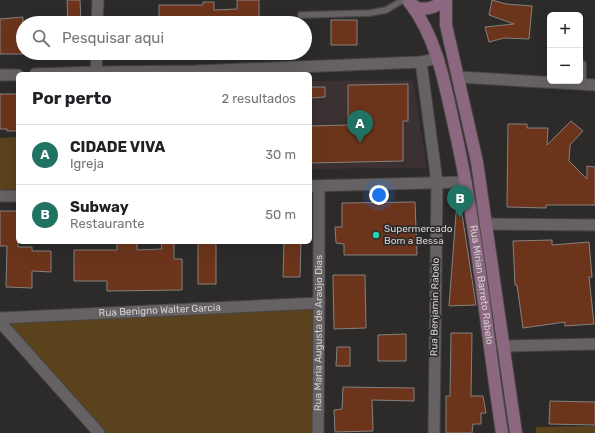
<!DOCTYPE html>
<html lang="pt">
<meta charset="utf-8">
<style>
body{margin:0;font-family:Rubik,sans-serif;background:#f2f2f2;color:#202124}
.controls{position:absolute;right:12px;top:12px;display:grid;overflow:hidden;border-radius:6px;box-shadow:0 4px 16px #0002}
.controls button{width:36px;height:36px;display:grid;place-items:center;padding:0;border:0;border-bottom:1px solid #e0e0e0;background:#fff;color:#202124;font:20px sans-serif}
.you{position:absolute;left:379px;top:195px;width:14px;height:14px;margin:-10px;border:3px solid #fff;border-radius:50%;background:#1a73e8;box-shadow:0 0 0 6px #1a73e833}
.badge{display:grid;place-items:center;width:26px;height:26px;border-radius:50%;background:#207263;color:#fff;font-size:13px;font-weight:700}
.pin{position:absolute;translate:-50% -33px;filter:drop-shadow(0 1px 2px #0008)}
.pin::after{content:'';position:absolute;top:21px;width:14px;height:12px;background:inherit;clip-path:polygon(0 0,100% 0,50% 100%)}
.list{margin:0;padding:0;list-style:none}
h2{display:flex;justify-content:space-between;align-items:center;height:52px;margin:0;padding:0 16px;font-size:17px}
h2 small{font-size:13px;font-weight:400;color:#757577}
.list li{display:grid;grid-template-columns:26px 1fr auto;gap:12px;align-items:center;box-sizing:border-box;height:60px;padding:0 16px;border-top:1px solid #e0e0e0}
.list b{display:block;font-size:15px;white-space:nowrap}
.list p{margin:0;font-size:13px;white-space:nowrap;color:#757577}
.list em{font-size:13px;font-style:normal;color:#757577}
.icon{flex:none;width:22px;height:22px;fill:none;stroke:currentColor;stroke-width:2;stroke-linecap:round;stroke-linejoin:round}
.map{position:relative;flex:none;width:595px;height:433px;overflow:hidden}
.search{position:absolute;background:#fff;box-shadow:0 4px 16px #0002;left:16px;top:16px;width:296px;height:44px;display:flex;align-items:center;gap:10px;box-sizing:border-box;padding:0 14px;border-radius:22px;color:#757577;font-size:15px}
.panel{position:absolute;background:#fff;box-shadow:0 4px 16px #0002;left:16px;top:72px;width:296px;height:172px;border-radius:6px}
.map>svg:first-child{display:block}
.built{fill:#3b3132}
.green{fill:#5a421d}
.building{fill:#6c351b;stroke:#858180}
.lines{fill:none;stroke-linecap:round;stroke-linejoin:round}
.lane-casing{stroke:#474545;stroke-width:8}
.street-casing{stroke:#474545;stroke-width:13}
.secondary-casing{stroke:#474545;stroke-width:14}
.lane{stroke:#666263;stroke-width:5.5}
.street{stroke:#666263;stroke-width:11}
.secondary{stroke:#8c6880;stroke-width:12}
.poi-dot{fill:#21d5b0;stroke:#2d2a2a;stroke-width:1.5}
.labels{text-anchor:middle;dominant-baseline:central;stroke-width:3.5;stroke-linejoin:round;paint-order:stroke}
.poi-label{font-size:10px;fill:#d4d2d2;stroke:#2d2a2a;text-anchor:start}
.street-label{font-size:10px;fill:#d4d2d2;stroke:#2d2a2a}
</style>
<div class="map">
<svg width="595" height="433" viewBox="0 0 595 433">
<rect width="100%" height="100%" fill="#2d2a2a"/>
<path class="built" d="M 413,80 L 427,168 L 310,169 L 310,81 Z"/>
<path class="green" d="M 18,137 L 18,189 L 0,190 L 0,138 Z
M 322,309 L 315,433 L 103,433 L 2,321 Z
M 595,426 L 595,433 L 536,433 L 536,427 Z"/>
<path class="building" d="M 67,0 L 80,0 L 81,23 L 68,23 Z
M 237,0 L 259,0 L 259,23 L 159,23 L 159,5 L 203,5 L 203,2 L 214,2 L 214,10 L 237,9 Z
M 492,0 L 506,4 L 532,6 L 529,39 L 504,38 L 489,42 L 485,27 L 514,24 L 489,15 Z
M 23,17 L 23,54 L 0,54 L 0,19 Z
M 331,20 L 357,20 L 357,45 L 331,45 Z
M 408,84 L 408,121 L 403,121 L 403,161 L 310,163 L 310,126 L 348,125 L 348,85 Z
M 310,87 L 325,87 L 325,97 L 310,98 Z
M 0,94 L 18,94 L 18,131 L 7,131 L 7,129 L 0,129 Z
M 571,121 L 583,131 L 570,145 L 569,161 L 587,179 L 587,166 L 595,167 L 595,205 L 546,205 L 546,208 L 507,207 L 508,124 L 527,124 L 527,128 L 548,128 L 547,145 Z
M 457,201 L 460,201 L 476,305 L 449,306 Z
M 415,202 L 417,255 L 344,255 L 344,244 L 336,243 L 335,227 L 342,227 L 342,203 Z
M 0,211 L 18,211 L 18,247 L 32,247 L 32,251 L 51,251 L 51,272 L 32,271 L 32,288 L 6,287 L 7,246 L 0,246 Z
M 552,240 L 552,245 L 589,242 L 592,277 L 589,277 L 594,324 L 565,326 L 565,322 L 523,328 L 517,285 L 515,285 L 513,241 Z
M 117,242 L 137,242 L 137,250 L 162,249 L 161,242 L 174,242 L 174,259 L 182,259 L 182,290 L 107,291 L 107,281 L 74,281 L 74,250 L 117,250 Z
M 198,242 L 216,242 L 216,284 L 198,284 Z
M 284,242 L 301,242 L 300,277 L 283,277 Z
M 333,275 L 365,275 L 366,328 L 334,329 Z
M 451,333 L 472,333 L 471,396 L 483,396 L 486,413 L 481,413 L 481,424 L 473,424 L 472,433 L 446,433 L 446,396 L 450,396 Z
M 406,334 L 406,361 L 378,361 L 378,335 Z
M 337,347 L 350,347 L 350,366 L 336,366 Z
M 343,387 L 414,388 L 414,401 L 372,400 L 373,431 L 335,432 L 334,410 L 342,409 Z
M 550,401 L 595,402 L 595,425 L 549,424 Z"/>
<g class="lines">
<g class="lane-casing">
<path id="lane" d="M 301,15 L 370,13 L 386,10 L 403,0
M 580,64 L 583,64 L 583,84"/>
</g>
<g class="street-casing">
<g id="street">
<path d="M 97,23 L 98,0"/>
<path d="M 421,62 L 437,182 L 434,433"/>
<path d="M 96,72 L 97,53"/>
<path d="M 35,74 L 96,72 L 196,71 L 421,62 L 438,58"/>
<path d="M 0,75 L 18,75"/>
<path d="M 458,77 L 595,85"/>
<path d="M 310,186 L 466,182"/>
<path d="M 0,196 L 18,196"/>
<path d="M 485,224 L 595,225"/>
<path id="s1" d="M 0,318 L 319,303"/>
<path d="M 0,322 L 99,433"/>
<path d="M 503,346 L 595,344"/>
<path id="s2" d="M 318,433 L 319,303 L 319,186"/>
</g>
</g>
<g class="secondary-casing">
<g id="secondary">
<path d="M 446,0 L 446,25 L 477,162 L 516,433"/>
<path d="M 409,2 C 412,4 415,7 418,8 C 427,10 437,7 443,0"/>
<path id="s3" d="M 410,3 C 436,37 444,80 453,121 C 477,224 486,329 502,433"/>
</g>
</g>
<use href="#lane" class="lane"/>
<use href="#street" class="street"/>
<use href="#secondary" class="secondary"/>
</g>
<circle class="poi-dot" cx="376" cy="235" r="4"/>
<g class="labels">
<g class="poi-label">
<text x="384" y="229">Supermercado<tspan x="384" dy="12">Bom a Bessa</tspan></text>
</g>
<g class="street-label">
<text stroke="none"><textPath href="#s3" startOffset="293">Rua Mirian Barreto Rabelo</textPath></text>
<text transform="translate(435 307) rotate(-89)">Rua Benjamin Rabelo</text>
<text stroke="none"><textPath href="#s1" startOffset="160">Rua Benigno Walter Garcia</textPath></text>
<text stroke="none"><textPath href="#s2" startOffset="100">Rua Maria Augusta de Araújo Dias</textPath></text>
</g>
</g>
</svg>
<div class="controls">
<button>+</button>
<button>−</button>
</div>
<div class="you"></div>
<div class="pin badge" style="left:360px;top:143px">A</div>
<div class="pin badge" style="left:460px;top:218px">B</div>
<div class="search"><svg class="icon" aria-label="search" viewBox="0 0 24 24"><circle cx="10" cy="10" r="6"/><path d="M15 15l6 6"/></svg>Pesquisar aqui</div>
<section class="panel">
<h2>Por perto<small>2 resultados</small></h2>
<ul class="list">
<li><span class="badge">A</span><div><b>CIDADE VIVA</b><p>Igreja</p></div><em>30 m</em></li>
<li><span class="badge">B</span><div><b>Subway</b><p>Restaurante</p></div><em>50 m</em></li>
</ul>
</section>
</div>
